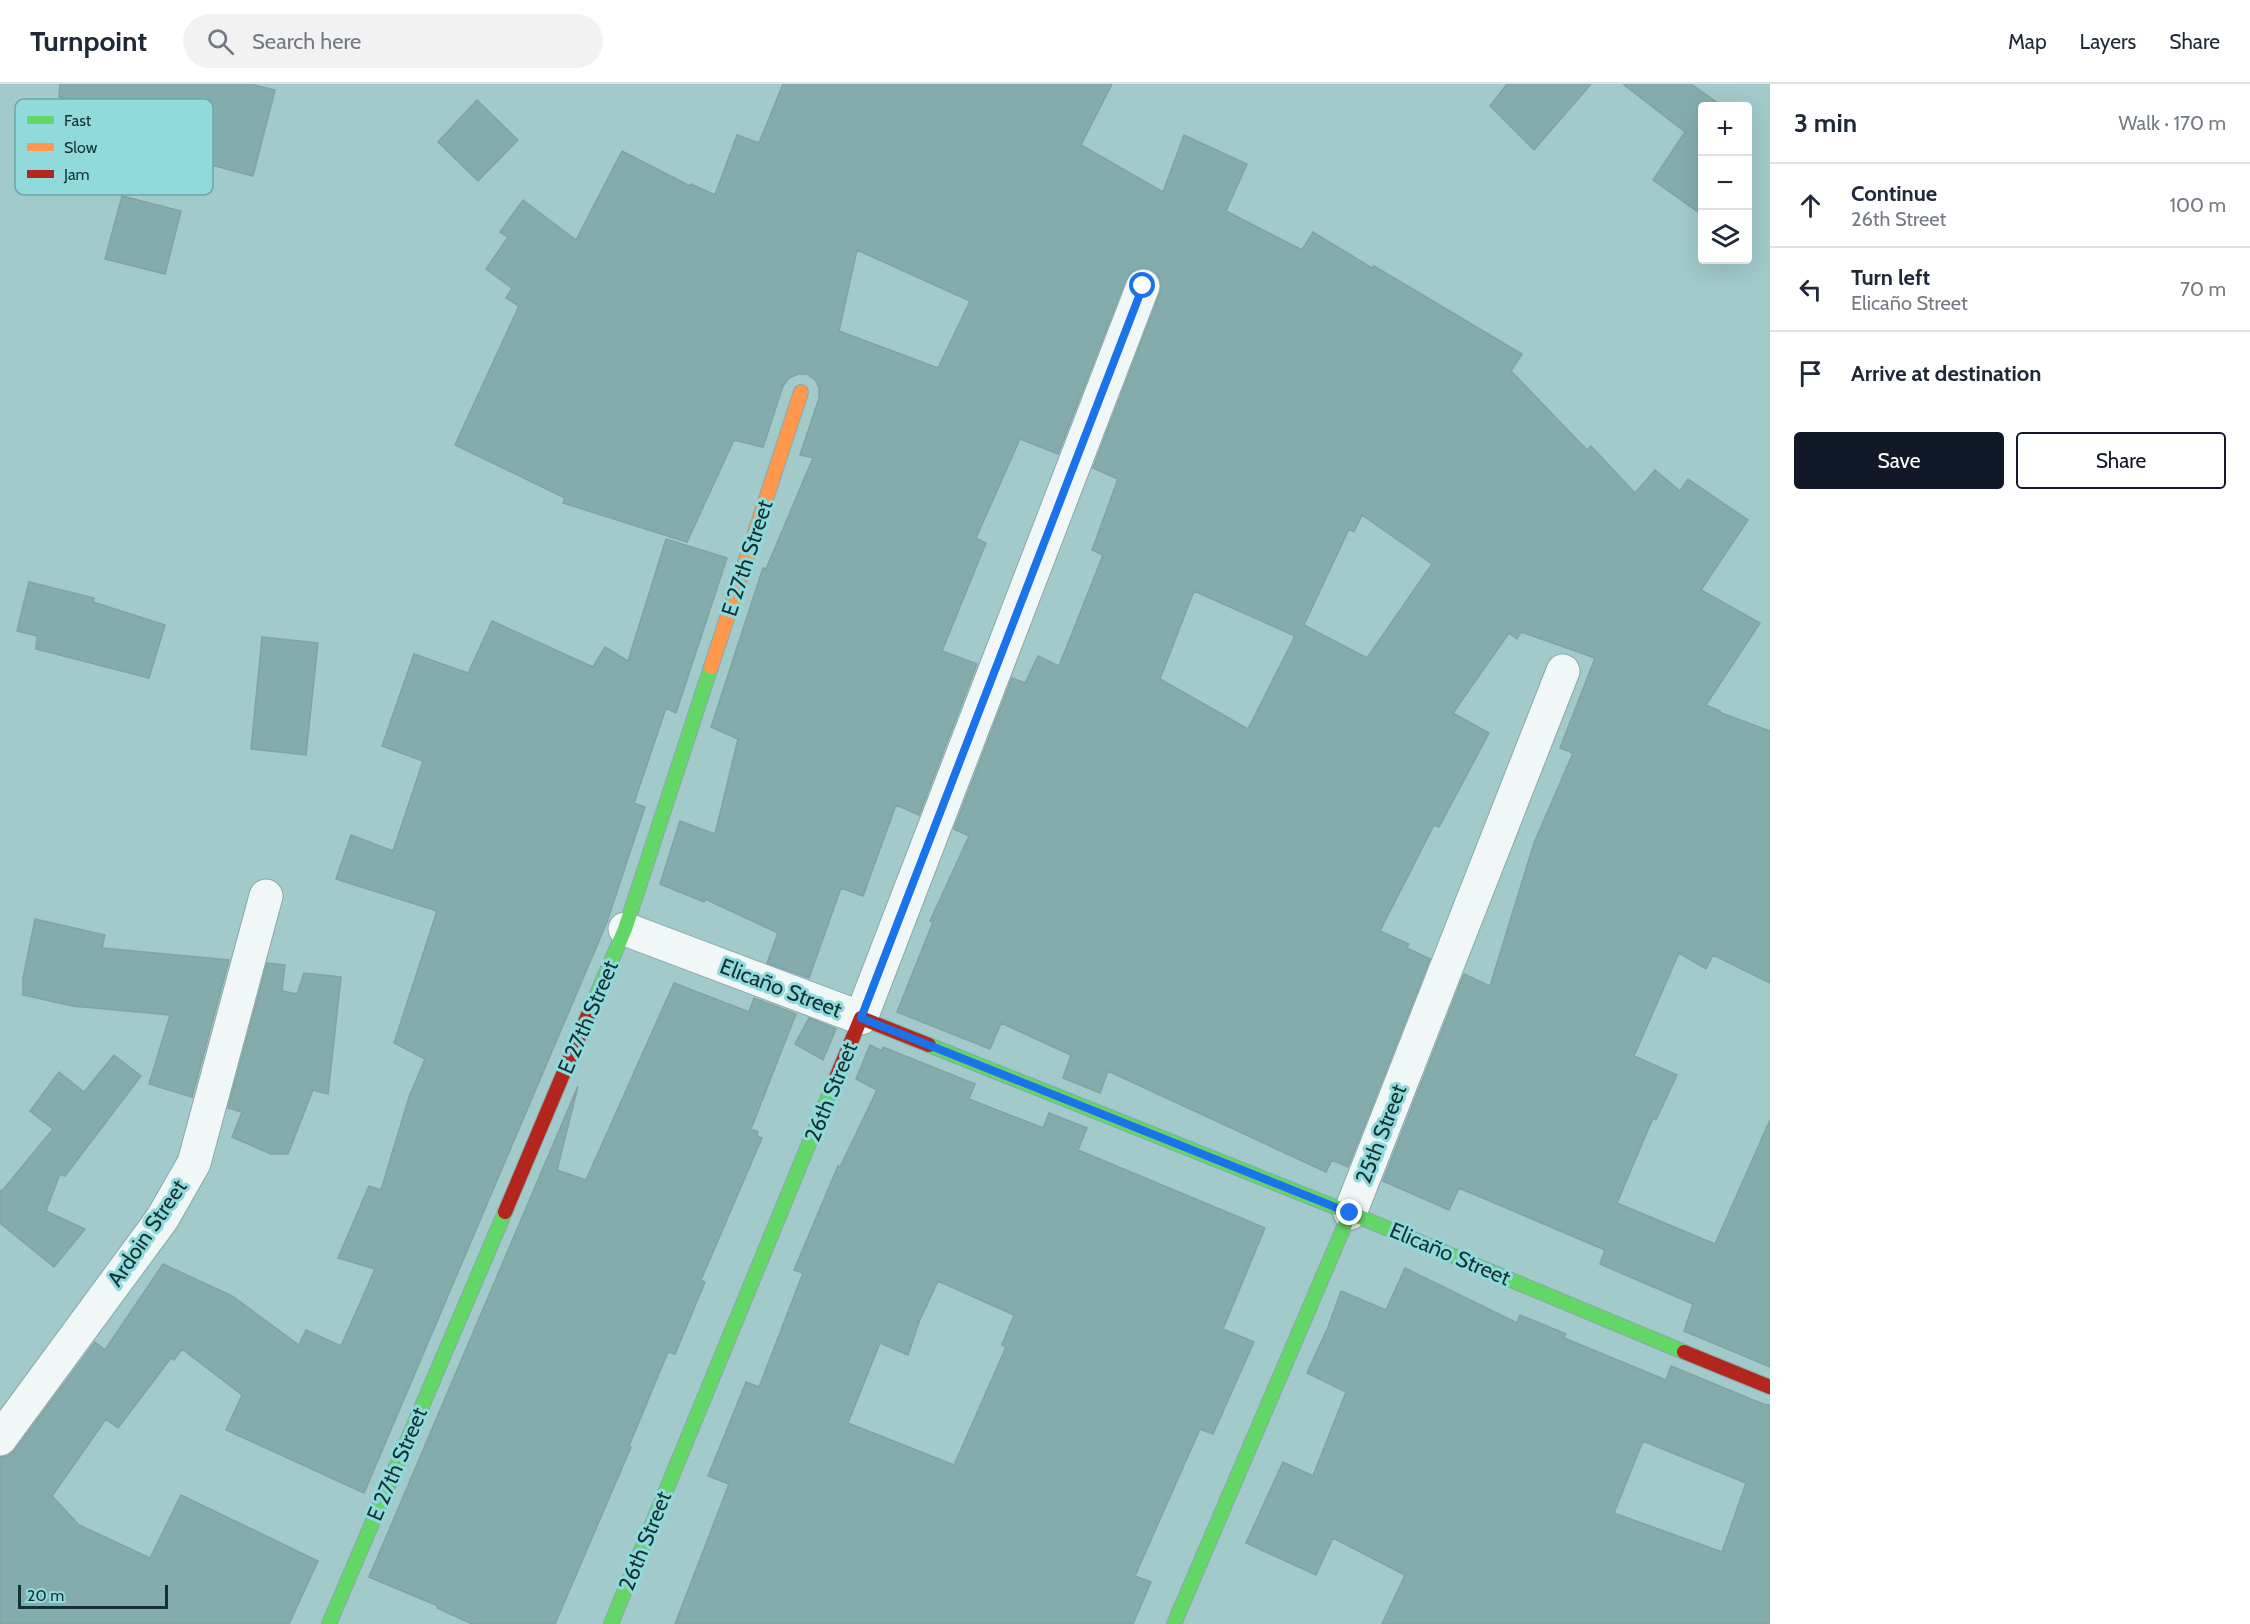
<!DOCTYPE html>
<meta charset="utf-8">
<style>
body{margin:0;font-family:Cabin,sans-serif;background:#f2f2f3;color:#1f2937}
.controls{position:absolute;right:18px;top:18px;display:grid;overflow:hidden;border-radius:6px;box-shadow:0 6px 24px #0002}
.controls button{width:54px;height:54px;display:grid;place-items:center;padding:0;border:0;border-bottom:2px solid #e0e1e3;background:#fff;color:#1f2937;font:30px sans-serif}
.scale{position:absolute;left:18px;bottom:15px;width:150px;box-sizing:border-box;padding-left:6px;border:3px solid #133233;border-top:0;font-size:16px;line-height:21px;white-space:nowrap;color:#133233;-webkit-text-stroke:4px #91dadc;paint-order:stroke}
.stop{position:absolute;width:18px;height:18px;margin:-14px;border:4px solid #1a73e8;border-radius:50%;background:#fff}
.stop.end{background:#1a73e8;border-color:#fff;box-shadow:0 2px 6px #0008}
.list{margin:0;padding:0;list-style:none}
h2{display:flex;justify-content:space-between;align-items:center;height:78px;margin:0;padding:0 24px;font-size:26px}
h2 small{font-size:20px;font-weight:400;color:#747a83}
.list li{display:grid;grid-template-columns:39px 1fr auto;gap:18px;align-items:center;box-sizing:border-box;height:84px;padding:0 24px;border-top:2px solid #e0e1e3}
.list b{display:block;font-size:22px;white-space:nowrap}
.list p{margin:0;font-size:20px;white-space:nowrap;color:#747a83}
.list em{font-size:20px;font-style:normal;color:#747a83}
.actions{display:flex;gap:12px;padding:18px 24px}
.actions a{flex:1;padding:14px 0;border:2px solid #111827;border-radius:6px;text-align:center;font-size:21px;color:#111827}
.actions .main{background:#111827;color:#fff}
.icon{flex:none;width:33px;height:33px;fill:none;stroke:currentColor;stroke-width:2;stroke-linecap:round;stroke-linejoin:round}
.map{position:relative;flex:none;width:1770px;height:1540px;overflow:hidden}
header{display:flex;align-items:center;gap:36px;box-sizing:border-box;height:84px;padding:0 30px;background:#fff;border-bottom:2px solid #e0e1e3}
header strong{font-size:28px}
nav{display:flex;gap:33px;margin-inline-start:auto;font-size:21px}
.search{width:420px;height:54px;background:#f2f2f3;display:flex;align-items:center;gap:15px;box-sizing:border-box;padding:0 21px;border-radius:33px;color:#747a83;font-size:22px}
main{display:flex}
aside{flex:1;background:#fff}
.map>svg:first-child{display:block}
.building{fill:#85acad;stroke:#82a2a3;stroke-width:1.5;fill-rule:evenodd}
.lines{fill:none;stroke-linecap:round;stroke-linejoin:round}
.street-casing{stroke:#89a8a9;stroke-width:35}
.fast-casing{stroke:#89a8a9;stroke-width:16}
.slow-casing{stroke:#89a8a9;stroke-width:16}
.jam-casing{stroke:#89a8a9;stroke-width:16}
.street{stroke:#f1f7f7;stroke-width:33}
.fast{stroke:#63d668;stroke-width:14}
.slow{stroke:#ff974d;stroke-width:14}
.jam{stroke:#b3261e;stroke-width:14}
.route{stroke:#1a73e8;stroke-width:8}
.labels{text-anchor:middle;dominant-baseline:central;stroke-width:6;stroke-linejoin:round;paint-order:stroke}
.street-label{font-size:22px;fill:#133233;stroke:#91dadc}
.key{fill:#91dadc;stroke:#6ba8a9;stroke-width:1.5}
.key-label{font-size:16px;fill:#133233}
</style>
<header>
<strong>Turnpoint</strong>
<div class="search"><svg class="icon" aria-label="search" viewBox="0 0 24 24"><circle cx="10" cy="10" r="6"/><path d="M15 15l6 6"/></svg>Search here</div>
<nav><a>Map</a><a>Layers</a><a>Share</a></nav>
</header>
<main>
<div class="map">
<svg width="1770" height="1540" viewBox="0 0 1770 1540">
<rect width="100%" height="100%" fill="#a2cacb"/>
<path class="building" d="M 60,0 L 250,0 L 275,6 L 253,92 L 204,79 L 210,53 L 59,13 Z
M 783,0 L 1112,0 L 1081,61 L 1163,108 L 1184,51 L 1247,80 L 1226,127 L 1302,166 L 1313,148 L 1372,184 L 1374,182 L 1522,270 L 1511,287 L 1587,366 L 1591,362 L 1635,409 L 1655,386 L 1680,407 L 1688,395 L 1748,436 L 1701,506 L 1760,539 L 1706,621 L 1720,627 L 1719,628 L 1770,647 L 1770,899 L 1713,871 L 1706,885 L 1679,869 L 1634,972 L 1677,991 L 1656,1036 L 1653,1034 L 1617,1119 L 1715,1160 L 1770,1036 L 1770,1283 L 1684,1247 L 1693,1220 L 1600,1180 L 1605,1166 L 1459,1104 L 1449,1126 L 1383,1097 L 1464,890 L 1490,902 L 1534,759 L 1573,669 L 1560,664 L 1595,574 L 1521,548 L 1517,555 L 1509,549 L 1453,629 L 1489,649 L 1439,743 L 1434,741 L 1380,847 L 1409,860 L 1407,864 L 1430,875 L 1348,1083 L 1332,1076 L 1326,1088 L 1108,987 L 1100,1009 L 1063,994 L 1071,971 L 1001,939 L 990,965 L 897,928 L 933,838 L 930,837 L 969,752 L 954,745 L 1012,594 L 1025,599 L 1038,572 L 1059,582 L 1103,471 L 1092,466 L 1118,395 L 1093,384 L 1160,209 L 1161,199 L 1157,190 L 1150,185 L 1140,184 L 1131,188 L 1126,195 L 1058,370 L 1020,355 L 976,454 L 986,459 L 942,567 L 977,580 L 919,731 L 896,721 L 863,812 L 841,804 L 809,894 L 767,879 L 778,849 L 705,815 L 704,818 L 660,800 L 680,737 L 715,750 L 738,655 L 711,643 L 763,484 L 766,485 L 813,374 L 800,371 L 819,314 L 819,304 L 815,296 L 807,290 L 798,290 L 789,294 L 783,302 L 763,363 L 734,356 L 687,458 L 563,419 L 565,414 L 455,361 L 519,222 L 506,214 L 512,204 L 486,185 L 508,153 L 500,148 L 523,116 L 576,156 L 622,67 L 690,102 L 691,100 L 715,111 L 737,51 L 759,59 ZM 857,166 L 970,217 L 938,284 L 839,247 ZM 1362,431 L 1432,480 L 1367,574 L 1304,541 L 1349,445 L 1354,448 ZM 1194,507 L 1295,552 L 1248,645 L 1160,595 Z
M 1507,0 L 1591,0 L 1534,66 L 1490,22 Z
M 1623,0 L 1691,0 L 1722,22 L 1702,22 L 1701,130 L 1653,96 L 1685,48 Z
M 477,16 L 518,56 L 478,97 L 438,58 Z
M 122,112 L 181,127 L 165,190 L 105,175 Z
M 666,455 L 727,474 L 676,629 L 666,624 L 634,719 L 645,723 L 607,838 L 364,1409 L 226,1346 L 242,1311 L 182,1265 L 174,1276 L 171,1274 L 118,1344 L 106,1335 L 52,1412 L 79,1441 L 150,1474 L 181,1411 L 318,1477 L 289,1540 L 0,1540 L 0,1373 L 8,1372 L 15,1366 L 95,1258 L 105,1266 L 163,1180 L 232,1212 L 299,1261 L 306,1246 L 341,1262 L 375,1185 L 338,1174 L 369,1102 L 381,1106 L 409,1013 L 425,975 L 394,959 L 437,827 L 336,795 L 351,751 L 393,767 L 423,677 L 382,662 L 414,570 L 468,589 L 492,537 L 593,583 L 605,563 L 628,577 Z
M 29,498 L 94,514 L 93,518 L 165,541 L 149,594 L 36,565 L 37,552 L 17,547 Z
M 262,553 L 318,559 L 306,671 L 251,665 Z
M 35,835 L 105,851 L 102,864 L 229,876 L 192,1013 L 149,1000 L 170,931 L 72,922 L 23,911 L 23,894 Z
M 267,879 L 285,881 L 282,907 L 297,910 L 304,889 L 341,893 L 328,1010 L 313,1006 L 288,1070 L 271,1070 L 232,1053 L 242,1028 L 228,1024 Z
M 674,899 L 749,928 L 754,914 L 796,930 L 751,1045 L 758,1048 L 757,1052 L 762,1054 L 701,1196 L 705,1198 L 675,1270 L 668,1268 L 629,1362 L 631,1363 L 555,1540 L 472,1540 L 437,1524 L 438,1522 L 369,1493 L 578,1002 L 557,1086 L 586,1096 Z
M 809,934 L 836,945 L 823,976 L 795,960 Z
M 870,961 L 882,967 L 883,963 L 975,1000 L 969,1015 L 1043,1044 L 1049,1029 L 1087,1044 L 1078,1066 L 1265,1144 L 1223,1245 L 1254,1258 L 1213,1350 L 1200,1345 L 1135,1492 L 1151,1498 L 1133,1540 L 675,1540 L 729,1400 L 708,1392 L 746,1298 L 759,1303 L 803,1189 L 794,1186 L 838,1082 L 840,1083 L 877,1006 L 856,995 ZM 938,1197 L 1014,1231 L 1002,1261 L 1006,1263 L 954,1381 L 848,1339 L 880,1259 L 908,1271 L 919,1238 Z
M 114,971 L 141,992 L 65,1092 L 60,1090 L 46,1127 L 85,1145 L 54,1183 L 0,1139 L 0,1106 L 2,1107 L 53,1045 L 30,1027 L 59,988 L 84,1008 Z
M 1405,1184 L 1517,1239 L 1520,1231 L 1566,1250 L 1564,1254 L 1666,1296 L 1671,1282 L 1763,1320 L 1770,1321 L 1770,1540 L 1382,1540 L 1405,1491 L 1333,1454 L 1316,1491 L 1246,1459 L 1283,1378 L 1313,1392 L 1346,1308 L 1307,1289 L 1328,1243 L 1341,1207 L 1386,1226 ZM 1643,1357 L 1746,1399 L 1722,1468 L 1614,1429 Z"/>
<g class="lines">
<g class="street-casing">
<path id="street" d="M 625,845 L 861,934 L 1143,202
M 1350,1129 L 1563,587
M 0,1355 L 162,1135 L 194,1079 L 266,812"/>
</g>
<g class="fast-casing">
<path id="fast" d="M 588,931 L 625,845 L 711,583
M 929,961 L 1350,1129 L 1684,1268
M 329,1540 L 505,1128
M 611,1540 L 836,994
M 1174,1540 L 1350,1129"/>
</g>
<g class="slow-casing">
<path id="slow" d="M 711,583 L 801,308"/>
</g>
<g class="jam-casing">
<path id="jam" d="M 836,994 L 861,934 L 929,961
M 505,1128 L 588,931
M 1684,1268 L 1770,1303"/>
</g>
<use href="#street" class="street"/>
<use href="#fast" class="fast"/>
<use href="#slow" class="slow"/>
<use href="#jam" class="jam"/>
</g>
<g class="lines">
<path class="route" d="M 1143,202 L 861,934 L 1350,1129"/>
</g>
<g class="labels">
<g class="street-label">
<text transform="translate(747 474) rotate(-72)">E 27th Street</text>
<text transform="translate(781 904) rotate(21)">Elicaño Street</text>
<text transform="translate(588 933) rotate(-67)">E 27th Street</text>
<text transform="translate(831 1008) rotate(-68)">26th Street</text>
<text transform="translate(1381 1050) rotate(-69)">25th Street</text>
<text transform="translate(147 1149) rotate(-56)">Ardoin Street</text>
<text transform="translate(1450 1170) rotate(23)">Elicaño Street</text>
<text transform="translate(397 1380) rotate(-67)">E 27th Street</text>
<text transform="translate(645 1457) rotate(-68)">26th Street</text>
</g>
</g>
<rect x="15" y="15" width="198" height="96" rx="9" class="key"/>
<rect x="27" y="32" width="27" height="8" fill="#63d668"/>
<rect x="27" y="59" width="27" height="8" fill="#ff974d"/>
<rect x="27" y="86" width="27" height="8" fill="#b3261e"/>
<g class="key-label">
<text x="64" y="42">Fast</text>
<text x="64" y="69">Slow</text>
<text x="64" y="96">Jam</text>
</g>
</svg>
<div class="controls">
<button>+</button>
<button>−</button>
<button><svg class="icon" aria-label="layers" viewBox="0 0 24 24"><path d="M12 4l9 5-9 5-9-5zM3 14l9 5 9-5"/></svg></button>
</div>
<div class="scale">20 m</div>
<div class="stop" style="left:1143px;top:202px"></div>
<div class="stop end" style="left:1350px;top:1129px"></div>
</div>
<aside>
<h2>3 min<small>Walk · 170 m</small></h2>
<ul class="list">
<li><svg class="icon" aria-label="ahead" viewBox="0 0 24 24"><path d="M12 20V5M6 11l6-6 6 6"/></svg><div><b>Continue</b><p>26th Street</p></div><em>100 m</em></li>
<li><svg class="icon" aria-label="left" viewBox="0 0 24 24"><path d="M17 20v-9H6M10 6l-5 5 5 5"/></svg><div><b>Turn left</b><p>Elicaño Street</p></div><em>70 m</em></li>
<li><svg class="icon" aria-label="arrive" viewBox="0 0 24 24"><path d="M6 21V4h12l-3 4 3 4H6"/></svg><div><b>Arrive at destination</b></div></li>
</ul>
<div class="actions"><a class="main">Save</a><a>Share</a></div>
</aside>
</main>
